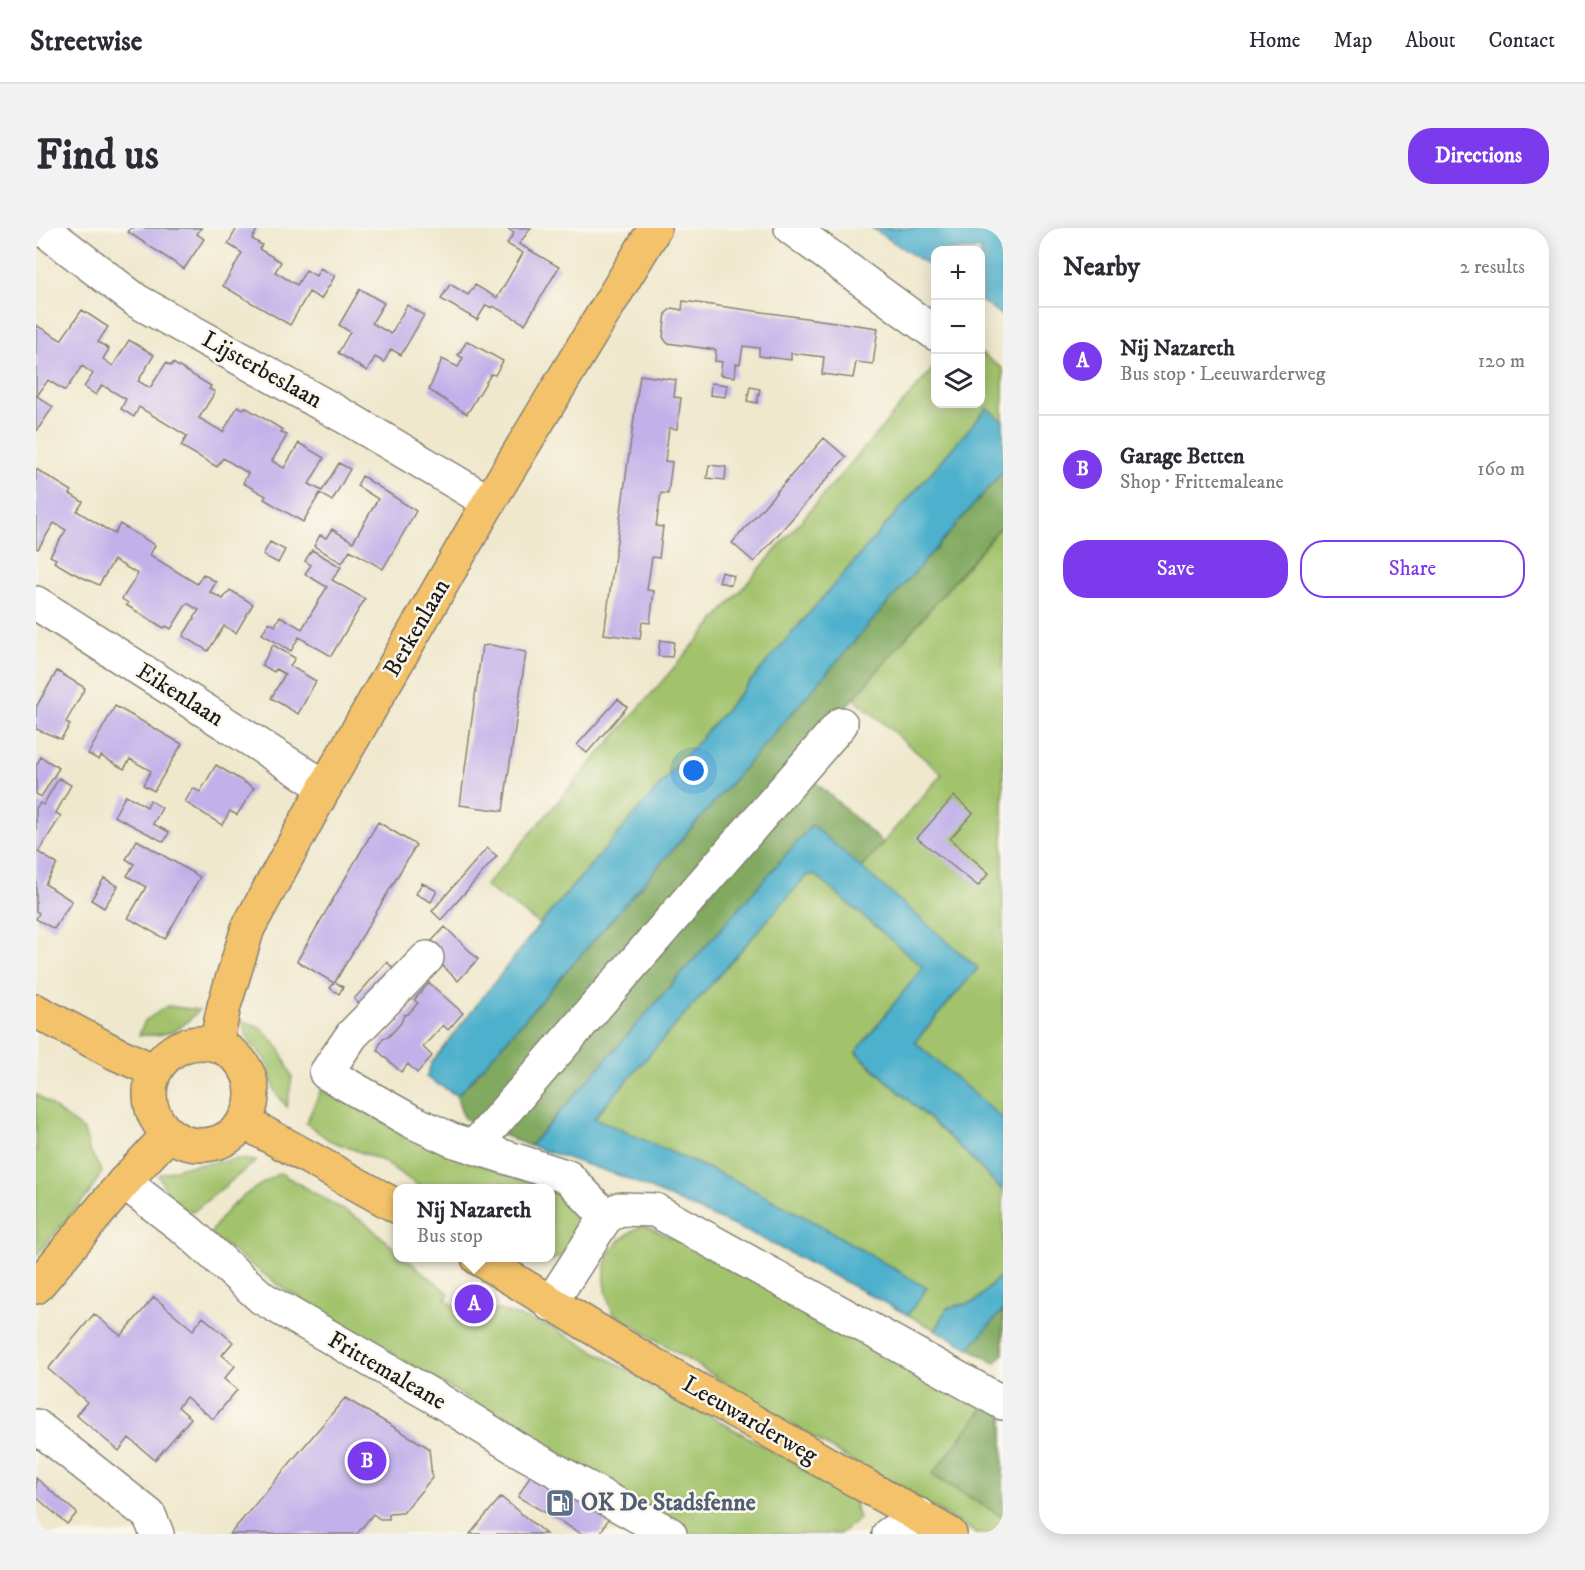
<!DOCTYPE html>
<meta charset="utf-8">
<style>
body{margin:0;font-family:"IM FELL DW Pica",serif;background:#f2f2f3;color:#2b2b33}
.controls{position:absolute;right:18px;top:18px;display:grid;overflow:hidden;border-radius:12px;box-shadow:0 3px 15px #0003}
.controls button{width:54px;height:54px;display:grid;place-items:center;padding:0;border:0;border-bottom:2px solid #e1e1e2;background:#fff;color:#2b2b33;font:30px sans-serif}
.you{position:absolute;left:658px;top:543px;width:21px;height:21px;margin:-15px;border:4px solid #fff;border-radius:50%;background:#1a73e8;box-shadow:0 0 0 9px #1a73e833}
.badge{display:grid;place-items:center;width:39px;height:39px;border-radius:50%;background:#7c3aed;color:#fff;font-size:20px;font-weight:700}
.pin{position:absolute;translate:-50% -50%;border:3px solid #fff;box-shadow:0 2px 6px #0006}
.popup{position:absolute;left:357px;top:956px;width:162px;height:78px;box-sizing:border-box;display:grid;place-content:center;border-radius:12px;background:#fff;filter:drop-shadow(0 2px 4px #0005);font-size:20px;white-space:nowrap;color:#7c7c81}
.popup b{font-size:22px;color:#2b2b33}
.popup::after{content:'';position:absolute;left:50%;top:100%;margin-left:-12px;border:12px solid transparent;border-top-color:#fff}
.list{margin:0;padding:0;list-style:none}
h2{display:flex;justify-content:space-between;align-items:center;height:78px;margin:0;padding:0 24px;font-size:26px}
h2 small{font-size:20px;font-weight:400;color:#7c7c81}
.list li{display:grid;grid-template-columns:39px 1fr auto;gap:18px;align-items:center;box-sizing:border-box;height:108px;padding:0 24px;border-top:2px solid #e1e1e2}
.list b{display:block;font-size:22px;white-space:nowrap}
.list p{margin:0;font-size:20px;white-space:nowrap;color:#7c7c81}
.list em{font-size:20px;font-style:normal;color:#7c7c81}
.actions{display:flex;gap:12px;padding:18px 24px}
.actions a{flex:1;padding:14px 0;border:2px solid #7c3aed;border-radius:24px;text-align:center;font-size:21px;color:#7c3aed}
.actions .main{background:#7c3aed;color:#fff}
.icon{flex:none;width:33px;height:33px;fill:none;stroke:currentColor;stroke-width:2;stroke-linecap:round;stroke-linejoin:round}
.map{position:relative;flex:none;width:967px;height:1306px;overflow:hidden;border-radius:24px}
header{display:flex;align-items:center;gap:36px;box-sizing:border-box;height:84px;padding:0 30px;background:#fff;border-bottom:2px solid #e1e1e2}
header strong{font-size:28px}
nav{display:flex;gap:33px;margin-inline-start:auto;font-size:21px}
.intro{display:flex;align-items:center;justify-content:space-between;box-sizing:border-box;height:144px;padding:0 36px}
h1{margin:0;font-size:42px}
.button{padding:15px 27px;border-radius:24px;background:#7c3aed;color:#fff;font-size:21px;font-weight:700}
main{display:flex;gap:36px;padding:0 36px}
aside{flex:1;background:#fff;border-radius:24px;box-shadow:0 3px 15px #0003}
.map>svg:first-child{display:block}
.green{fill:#a2c36c;stroke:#5f7044;stroke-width:1.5}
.forest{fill:#81a960;stroke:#4e623e;stroke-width:1.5}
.water{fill:#4db0cc;stroke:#346674;stroke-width:1.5}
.building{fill:#c1b0e9}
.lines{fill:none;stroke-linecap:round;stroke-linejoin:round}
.minor-casing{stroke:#868274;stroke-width:36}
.major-casing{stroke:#868274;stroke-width:36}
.minor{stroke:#fff;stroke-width:33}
.major{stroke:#f3c26a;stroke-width:33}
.labels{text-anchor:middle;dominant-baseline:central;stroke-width:5;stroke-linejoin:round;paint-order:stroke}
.street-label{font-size:24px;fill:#1c1c1c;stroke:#fbf7ec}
.service-label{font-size:24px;font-weight:bold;fill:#4e5e75;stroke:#fbf7ec;text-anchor:start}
</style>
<header>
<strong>Streetwise</strong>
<nav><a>Home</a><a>Map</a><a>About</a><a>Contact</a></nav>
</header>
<div class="intro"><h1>Find us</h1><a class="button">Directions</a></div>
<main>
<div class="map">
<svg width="967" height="1306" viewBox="0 0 967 1306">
<rect width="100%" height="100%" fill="#fbf7ec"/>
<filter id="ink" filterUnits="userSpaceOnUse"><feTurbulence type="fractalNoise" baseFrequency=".0167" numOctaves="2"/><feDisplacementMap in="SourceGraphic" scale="12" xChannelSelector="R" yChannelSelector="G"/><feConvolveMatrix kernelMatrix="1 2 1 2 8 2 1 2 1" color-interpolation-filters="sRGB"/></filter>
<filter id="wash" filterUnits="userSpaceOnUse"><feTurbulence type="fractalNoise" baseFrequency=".008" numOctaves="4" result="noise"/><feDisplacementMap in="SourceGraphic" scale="24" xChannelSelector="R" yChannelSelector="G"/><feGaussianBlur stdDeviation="1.35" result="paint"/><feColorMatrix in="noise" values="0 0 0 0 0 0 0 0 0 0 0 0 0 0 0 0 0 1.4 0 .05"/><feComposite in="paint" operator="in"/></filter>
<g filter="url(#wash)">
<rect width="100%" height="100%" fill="#efe8cd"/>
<path class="green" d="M 945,125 L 967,141 L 967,193 L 951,180 L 504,696 L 449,658 L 899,138 L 900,176 L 945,176 Z
M 967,296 L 967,891 L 878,814 L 942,740 L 825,640 L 906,546 L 818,470 Z
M 771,647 L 779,647 L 887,739 L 820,825 L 926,921 L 967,963 L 967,1045 L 939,1074 L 911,1080 L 900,1102 L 872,1087 L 890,1060 L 782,996 L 698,952 L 558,890 Z
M 131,778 L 163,782 C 141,805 135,808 103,807 L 109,793 Z
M 205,792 L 226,801 L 244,821 L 256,849 L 251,879 L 239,864 L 230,832 L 213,814 Z
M 286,860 L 386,914 L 507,960 L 386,960 L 345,932 L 293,912 L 270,895 Z
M 0,866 L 48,903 L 53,921 L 66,944 L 54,964 L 0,1028 Z
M 203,931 L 220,933 L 158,983 C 137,985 131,962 122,947 L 146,939 Z
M 244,945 L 330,995 L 361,1023 L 362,1030 L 369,1030 L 413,1065 L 410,1072 L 426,1082 L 430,1075 L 444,1084 L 463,1082 L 515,1099 L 753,1232 L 817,1272 L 823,1291 L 803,1306 L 658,1306 L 250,1062 L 174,1007 C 190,976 215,962 244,945 Z
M 515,963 L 534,969 C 536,975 540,981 542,987 C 544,992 541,999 539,1005 C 532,1038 495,1039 469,1030 L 514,1030 Z
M 607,997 L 708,1042 L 953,1173 L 896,1247 L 967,1289 L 967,1306 L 942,1306 L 807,1228 L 577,1085 C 561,1044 566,1018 607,997 Z"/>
<path class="forest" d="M 967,243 L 967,296 L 818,470 L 441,896 L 428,890 L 420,867 L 426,863 Z
M 776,551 L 847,615 L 825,640 L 776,597 L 494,918 L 460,904 Z
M 967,1082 L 967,1126 L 959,1135 L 933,1120 Z
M 953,1173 L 967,1181 L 967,1289 L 896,1247 Z"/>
<path class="water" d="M 836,0 L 967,0 L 967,88 L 945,73 L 945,22 L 900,22 L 899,42 Z
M 951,180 L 967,193 L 967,243 L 426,863 L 420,867 L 390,849 L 396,834 L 504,696 Z
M 776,597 L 942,740 L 879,814 L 967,891 L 967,963 L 926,921 L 820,824 L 887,739 L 779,647 L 771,647 L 558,890 L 698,952 L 782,996 L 891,1060 L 872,1087 L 723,1009 L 585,948 L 494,918 Z
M 967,1045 L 967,1082 L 933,1120 L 900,1102 L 911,1080 L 939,1074 Z"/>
<g id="blocks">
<path class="building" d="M 95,0 L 165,0 L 161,6 L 168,11 L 148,41 L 92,4 Z
M 201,0 L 222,0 L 216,11 L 226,17 L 223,21 L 245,34 L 239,44 L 261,57 L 270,42 L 280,48 L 284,40 L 299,48 L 285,71 L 273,64 L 254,97 L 187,58 L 206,25 L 192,16 Z
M 471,0 L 495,0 L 483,16 L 523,39 L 489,96 L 457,78 L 456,80 L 450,77 L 441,92 L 405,71 L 414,56 L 432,67 L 439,57 L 461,70 L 487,25 L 471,16 L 478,5 Z
M 324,61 L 348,75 L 336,95 L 355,106 L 371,77 L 388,87 L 365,127 L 355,121 L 348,134 L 339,129 L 331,143 L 302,125 L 314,104 L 303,97 Z
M 647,73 L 842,100 L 837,136 L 820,134 L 817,150 L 786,146 L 788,129 L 755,125 L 755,132 L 723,128 L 723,120 L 707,118 L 704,136 L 700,136 L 699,149 L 684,147 L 686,134 L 679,133 L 680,122 L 631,115 L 627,109 L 630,85 L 636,80 L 646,82 Z
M 46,82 L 72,99 L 62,114 L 73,121 L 67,131 L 77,138 L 93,112 L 118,127 L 102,153 L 114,160 L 130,135 L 135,138 L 137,135 L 175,158 L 173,161 L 179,164 L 163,190 L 187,204 L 202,178 L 207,181 L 209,179 L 247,202 L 245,204 L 251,207 L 236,233 L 248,240 L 263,215 L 288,230 L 273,256 L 286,263 L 303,235 L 314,241 L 296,273 L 284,265 L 267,294 L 228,271 L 230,268 L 207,255 L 212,245 L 187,230 L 181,239 L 145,218 L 151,208 L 103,179 L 98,189 L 85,181 L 90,171 L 66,157 L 60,167 L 48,159 L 57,146 L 46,138 L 29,163 L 12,152 L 1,168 L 17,179 L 0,204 L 0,97 L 25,112 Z
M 431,113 L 467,133 L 459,147 L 455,146 L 431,186 L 393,162 L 406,131 L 422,139 L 427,130 L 422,127 Z
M 604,147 L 640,152 L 638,169 L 645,170 L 641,201 L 633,200 L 629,233 L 636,234 L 632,266 L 625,265 L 620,298 L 627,299 L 623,330 L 616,329 L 611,362 L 618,363 L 614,395 L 606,394 L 604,411 L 568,406 Z
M 675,155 L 691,157 L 689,169 L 674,167 Z
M 714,159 L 724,161 L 721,175 L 711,173 Z
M 788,210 L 810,229 L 718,334 L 696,315 Z
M 673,237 L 690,239 L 689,252 L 671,250 Z
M 0,241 L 36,263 L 34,266 L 47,274 L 41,283 L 78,306 L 84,296 L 119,317 L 114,327 L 161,356 L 167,346 L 180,354 L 174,364 L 187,371 L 194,362 L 217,376 L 200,405 L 188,398 L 172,423 L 147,408 L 163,382 L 151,375 L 135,401 L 130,398 L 128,400 L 90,377 L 92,375 L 86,371 L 102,346 L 78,332 L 63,357 L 37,345 L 18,334 L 20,331 L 14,328 L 30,302 L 18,295 L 2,321 L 0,320 Z
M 326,248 L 380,283 L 347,341 L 314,322 L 306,335 L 278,318 L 284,307 L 290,310 L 296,301 L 317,314 L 342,271 L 321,258 Z
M 234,314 L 249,322 L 242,335 L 227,327 Z
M 276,322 L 305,339 L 296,352 L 329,371 L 295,428 L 263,409 L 255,423 L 226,406 L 233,394 L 239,398 L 244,388 L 266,401 L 291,359 L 269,346 L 275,337 L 269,333 Z
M 686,344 L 698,348 L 695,357 L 683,354 Z
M 624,412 L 638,414 L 636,429 L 622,428 Z
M 237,417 L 259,430 L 254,438 L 280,453 L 262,486 L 235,470 L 249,446 L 240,441 L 238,444 L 226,437 Z
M 455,417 L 490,424 L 467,583 L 424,577 L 446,418 Z
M 21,443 L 49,460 L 30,494 L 34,497 L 25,511 L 0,501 L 0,479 Z
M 582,471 L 591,479 L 551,525 L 541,517 Z
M 79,478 L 146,516 L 118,563 L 107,557 L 115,543 L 94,531 L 88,541 L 65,528 L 63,532 L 52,526 Z
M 5,529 L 23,540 L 5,569 L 0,566 L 0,538 Z
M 180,537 L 218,560 L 201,587 L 194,583 L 186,597 L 149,574 L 157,560 L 164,564 Z
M 23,550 L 35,557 L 20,585 L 25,588 L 2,624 L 21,636 L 9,656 L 36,673 L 18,701 L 0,691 L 3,685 L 0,683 L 0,580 L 4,575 L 7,577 Z
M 90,567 L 111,579 L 114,572 L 126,580 L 117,596 L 133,604 L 128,614 L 78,588 Z
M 918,568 L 937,585 L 914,611 L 953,645 L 942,658 L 881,610 Z
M 342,594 L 380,617 L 299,754 L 307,759 L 303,766 L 294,760 L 298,755 L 261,733 Z
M 101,612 L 164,649 L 129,711 L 92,690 L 110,659 L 91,648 L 98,636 L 90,631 Z
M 451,620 L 461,628 L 405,692 L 396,683 Z
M 68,650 L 82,658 L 68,680 L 55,672 Z
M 386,655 L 401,663 L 395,674 L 380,666 Z
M 409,699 L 442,731 L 422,753 L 389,720 Z
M 351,734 L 360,743 L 327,780 L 318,771 Z
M 393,755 L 427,785 L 412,802 L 407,797 L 387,819 L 396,828 L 381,845 L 372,836 L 365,844 L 341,822 L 347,810 L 352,809 L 365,795 L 368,787 L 372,786 L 382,775 L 378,772 Z
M 118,1069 L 157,1102 L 167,1089 L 197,1114 L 186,1127 L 199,1138 L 188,1151 L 201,1162 L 177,1191 L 150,1169 L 142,1179 L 155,1190 L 119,1232 L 93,1210 L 83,1223 L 40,1187 L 51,1174 L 12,1141 L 58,1086 L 85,1108 Z
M 309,1170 L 393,1220 L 396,1250 L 367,1285 L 353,1286 L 353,1291 L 344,1291 L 337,1286 L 321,1306 L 194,1306 Z
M 498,1241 L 575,1286 L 564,1306 L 546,1306 L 482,1269 Z
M 0,1250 L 41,1285 L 31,1296 L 0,1269 Z
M 465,1269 L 510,1306 L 434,1306 Z"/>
</g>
</g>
<g filter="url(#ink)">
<use href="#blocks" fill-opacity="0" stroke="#868274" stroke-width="1.5"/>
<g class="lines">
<g class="minor-casing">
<path id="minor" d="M 6,0 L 101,73 L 313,191 L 453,274
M 755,0 L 900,106
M 0,375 L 289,559
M 391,730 L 316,807 L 290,845 L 375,893 L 416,912 L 532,949 L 570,989
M 438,919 L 805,496
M 88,954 L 153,1004 L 226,1070 L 400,1170 L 483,1222 L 634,1306
M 514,1076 L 570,989 L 583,981 L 619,982 L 967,1175
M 0,1198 L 113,1287 L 121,1306
M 853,1306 L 884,1287"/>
</g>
<g class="major-casing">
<path id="major" d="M 0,783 L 79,825 L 119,843
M114 866a51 51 0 1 1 102 0a51 51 0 1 1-102 0Z
M 180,817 L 188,778 L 212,700 L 289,559 L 453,274 L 619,0
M 208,894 L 362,979
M 442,1030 L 608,1131 L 914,1306
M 0,1059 L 88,954 L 133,906"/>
</g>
<use href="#minor" class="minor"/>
<use href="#major" class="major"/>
</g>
</g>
<defs>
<g id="fuel-square" transform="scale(1.5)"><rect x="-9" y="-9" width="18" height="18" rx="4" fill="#5c6f8a" stroke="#fbf7ec"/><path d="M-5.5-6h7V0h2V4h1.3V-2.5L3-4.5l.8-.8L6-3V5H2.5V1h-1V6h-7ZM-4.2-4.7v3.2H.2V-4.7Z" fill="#fff"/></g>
</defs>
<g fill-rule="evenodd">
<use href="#fuel-square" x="524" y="1275"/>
</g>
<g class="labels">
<g class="street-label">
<text transform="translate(226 142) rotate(29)">Lijsterbeslaan</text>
<text transform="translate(381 400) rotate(-60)">Berkenlaan</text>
<text transform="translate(144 467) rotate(32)">Eikenlaan</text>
<text transform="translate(351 1143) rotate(30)">Frittemaleane</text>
<text transform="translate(714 1192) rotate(30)">Leeuwarderweg</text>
</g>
<g class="service-label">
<text x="545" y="1275">OK De Stadsfenne</text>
</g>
</g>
</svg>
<div class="controls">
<button>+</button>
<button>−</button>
<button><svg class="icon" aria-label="layers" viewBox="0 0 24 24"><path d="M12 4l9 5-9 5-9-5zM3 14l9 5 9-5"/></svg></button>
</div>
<div class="you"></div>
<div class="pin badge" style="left:438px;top:1076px">A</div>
<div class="popup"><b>Nij Nazareth</b>Bus stop</div>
<div class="pin badge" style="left:331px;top:1233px">B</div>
</div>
<aside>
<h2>Nearby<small>2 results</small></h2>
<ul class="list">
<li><span class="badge">A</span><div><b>Nij Nazareth</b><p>Bus stop · Leeuwarderweg</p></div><em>120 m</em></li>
<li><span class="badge">B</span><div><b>Garage Betten</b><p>Shop · Frittemaleane</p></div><em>160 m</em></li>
</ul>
<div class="actions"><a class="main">Save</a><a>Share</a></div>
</aside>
</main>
